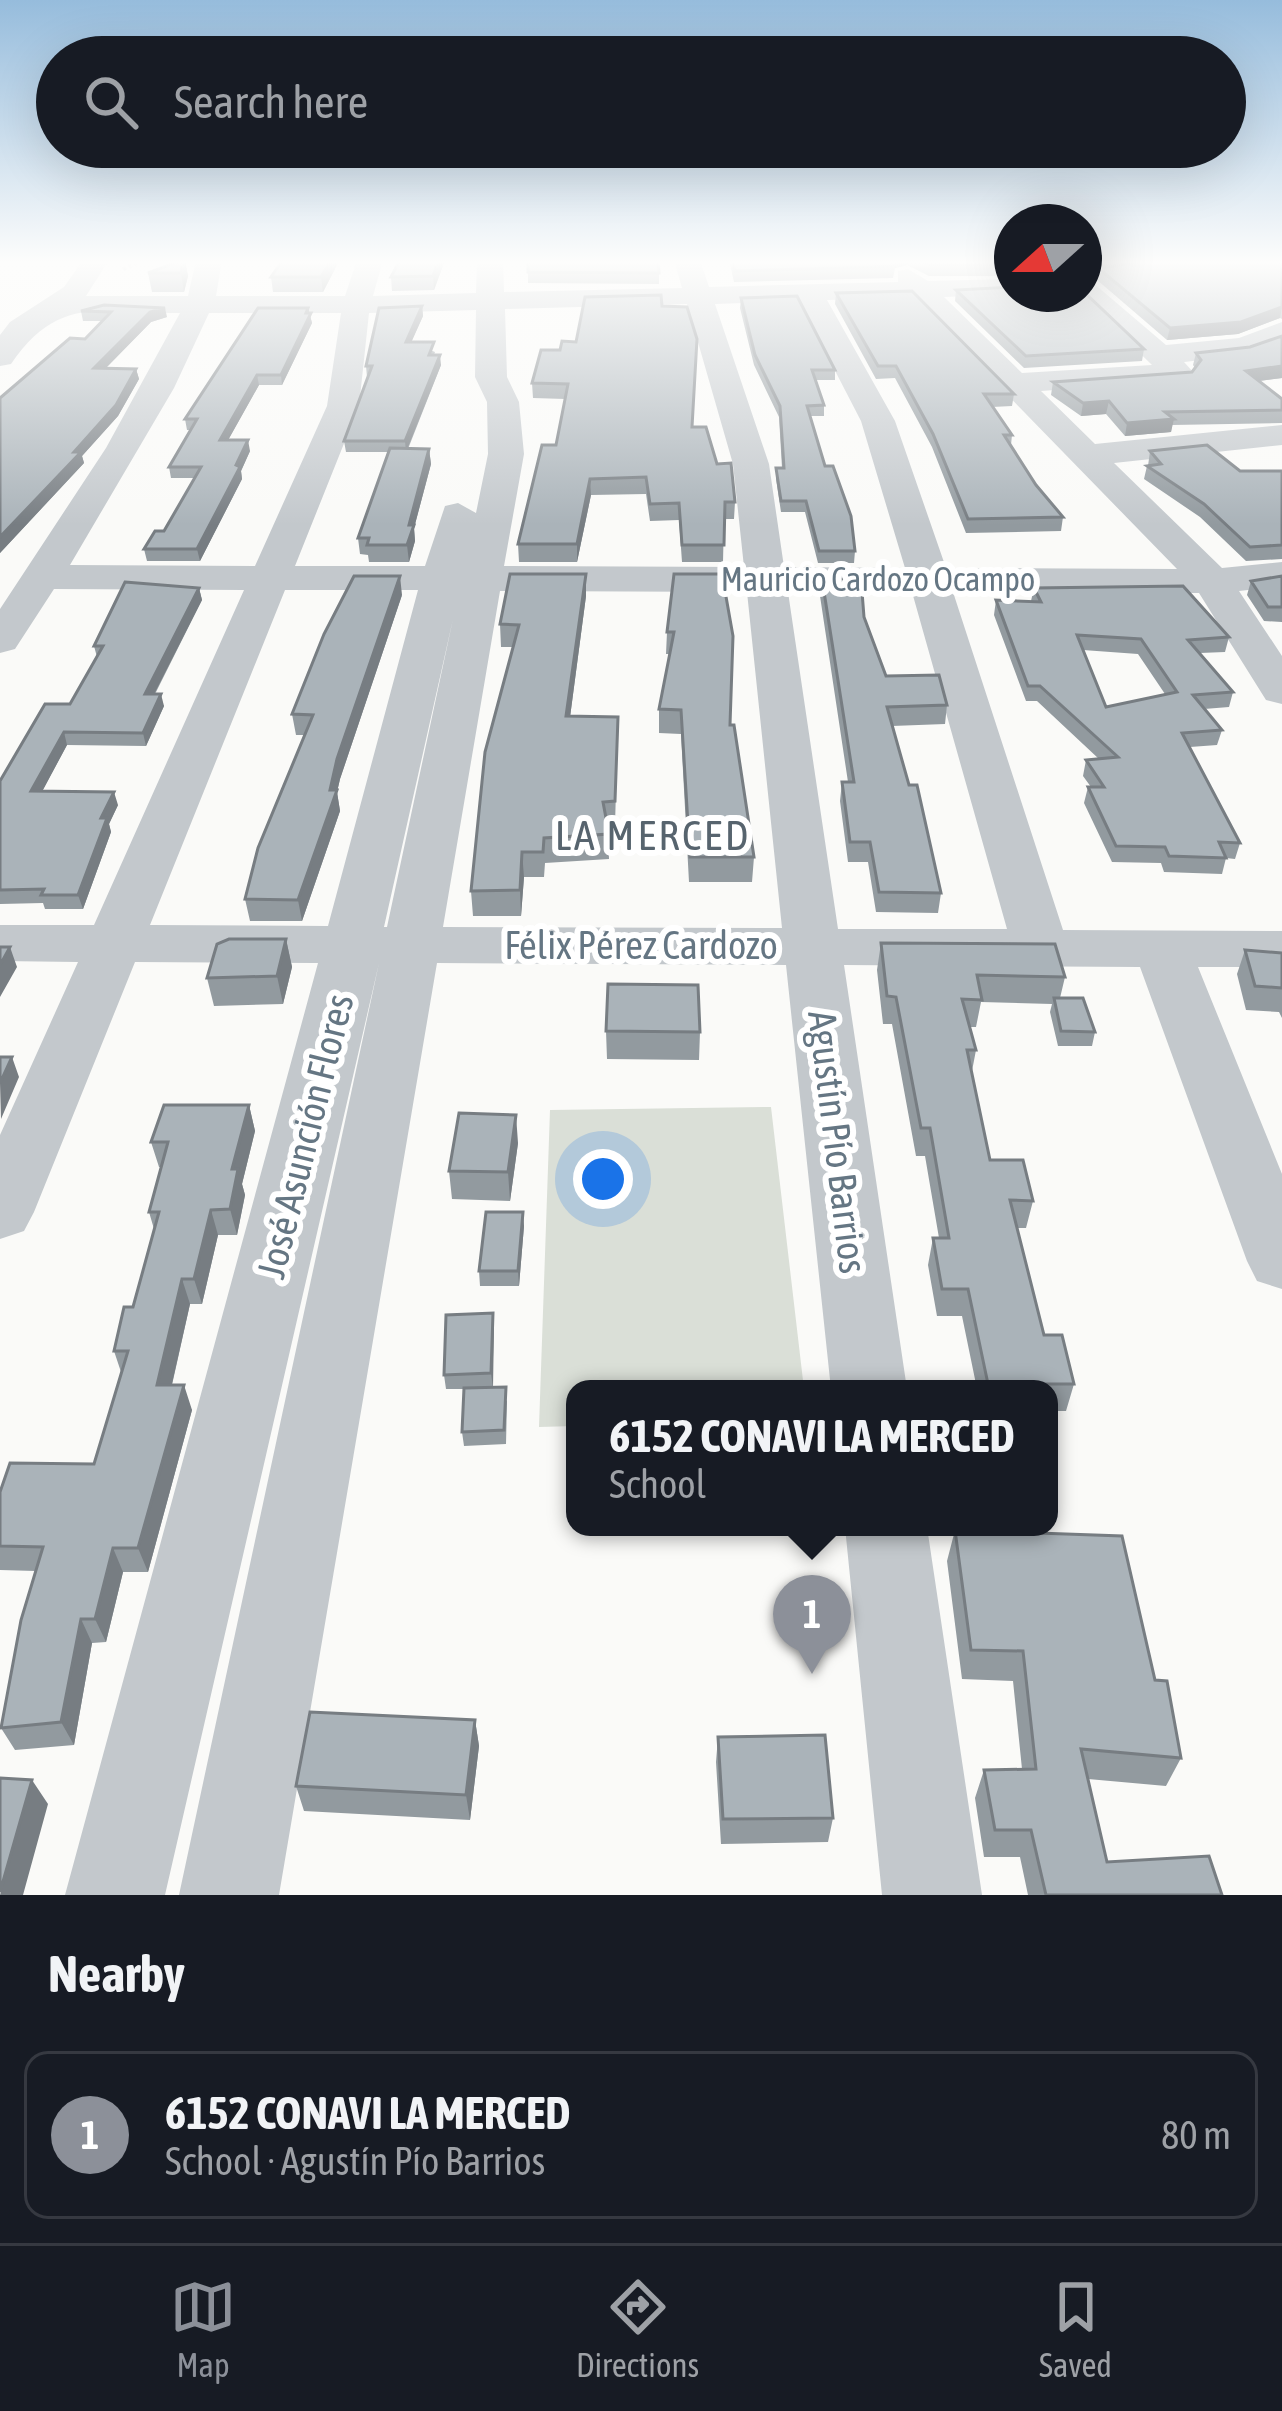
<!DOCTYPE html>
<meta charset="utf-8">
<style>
body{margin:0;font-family:"Asap Condensed",sans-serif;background:#242831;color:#f1f3f6}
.compass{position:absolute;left:994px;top:204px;width:108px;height:108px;border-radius:50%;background:#171b24;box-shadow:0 12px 48px #0002;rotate:249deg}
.you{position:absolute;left:603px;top:1179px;width:42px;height:42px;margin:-30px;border:9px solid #fff;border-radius:50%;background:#1a73e8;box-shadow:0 0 0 18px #1a73e833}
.badge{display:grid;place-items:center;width:78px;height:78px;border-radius:50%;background:#8c9099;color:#fff;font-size:39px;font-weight:700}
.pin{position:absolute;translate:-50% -99px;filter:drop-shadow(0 3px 6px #0008)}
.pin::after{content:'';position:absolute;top:63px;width:42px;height:36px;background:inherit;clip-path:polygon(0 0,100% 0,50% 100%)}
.popup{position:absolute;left:566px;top:1380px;width:492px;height:156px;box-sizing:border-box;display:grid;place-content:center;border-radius:24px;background:#171b24;filter:drop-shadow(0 3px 9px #0005);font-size:39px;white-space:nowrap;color:#9ea1a6}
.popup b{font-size:45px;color:#f1f3f6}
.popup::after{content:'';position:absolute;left:50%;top:100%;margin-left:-24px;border:24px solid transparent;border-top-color:#171b24}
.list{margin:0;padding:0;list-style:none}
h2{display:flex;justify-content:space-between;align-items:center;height:156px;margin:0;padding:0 48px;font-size:51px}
h2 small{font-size:39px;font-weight:400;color:#9ea1a6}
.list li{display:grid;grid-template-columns:78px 1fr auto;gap:36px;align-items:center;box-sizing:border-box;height:168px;margin:0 24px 24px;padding:0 24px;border:3px solid #363941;border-radius:24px}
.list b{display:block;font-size:45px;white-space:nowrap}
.list p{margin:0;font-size:39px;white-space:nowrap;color:#9ea1a6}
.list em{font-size:39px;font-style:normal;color:#9ea1a6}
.icon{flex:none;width:66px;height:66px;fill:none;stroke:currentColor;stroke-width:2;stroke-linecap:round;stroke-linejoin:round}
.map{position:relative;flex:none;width:1282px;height:1895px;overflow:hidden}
.search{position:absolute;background:#171b24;box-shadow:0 12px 48px #0002;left:36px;right:36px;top:36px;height:132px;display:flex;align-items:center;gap:30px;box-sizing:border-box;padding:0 42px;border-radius:66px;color:#9ea1a6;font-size:45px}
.sheet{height:348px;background:#171b24}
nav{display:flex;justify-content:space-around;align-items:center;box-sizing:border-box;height:168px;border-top:3px solid #363941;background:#171b24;font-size:33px;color:#9ea1a6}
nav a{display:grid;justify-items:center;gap:6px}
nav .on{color:#8c9099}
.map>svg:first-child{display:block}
.green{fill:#dadfd7}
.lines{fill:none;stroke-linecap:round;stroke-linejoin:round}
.path{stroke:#bbbfc2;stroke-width:4.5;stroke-dasharray:3 3;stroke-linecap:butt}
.minor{fill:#c3c8cc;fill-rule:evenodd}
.wall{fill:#929a9f;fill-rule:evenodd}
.shaded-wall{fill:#777d82}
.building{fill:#aab3b9;stroke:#777d82;stroke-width:3;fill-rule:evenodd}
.labels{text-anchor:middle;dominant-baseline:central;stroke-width:12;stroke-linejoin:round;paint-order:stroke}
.far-street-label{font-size:33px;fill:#657683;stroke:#fff}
.street-label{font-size:39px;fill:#657683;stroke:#fff}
.neighbourhood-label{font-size:42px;letter-spacing:3px;fill:#57646e;stroke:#fff}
</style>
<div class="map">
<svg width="1282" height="1895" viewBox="0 0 1282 1895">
<rect width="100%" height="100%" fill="#fafaf8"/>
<path class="green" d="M 771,1107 L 804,1389 L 575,1389 L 575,1426 L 539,1427 L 550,1110 Z"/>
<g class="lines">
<path class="path" d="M 123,269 L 144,260"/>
<path class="minor" d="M 83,260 L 109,260 L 86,296 L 188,296 L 196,260 L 222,260 L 216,296 L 345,296 L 357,260 L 383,260 L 373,296 L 476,293 L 477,260 L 503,260 L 504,292 L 682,288 L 674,260 L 700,260 L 709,287 L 898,282 L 898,271 L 908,269 L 928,281 L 1012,279 L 1012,294 L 1017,294 L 944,297 L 1022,373 L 1152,365 L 1079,294 L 1084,294 L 1084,260 L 1160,260 L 1147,268 L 1085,276 L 1166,345 L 1239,338 L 1282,322 L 1282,342 L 1245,355 L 1184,362 L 1194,373 L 1189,380 L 1041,391 L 1095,444 L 1282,425 L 1282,445 L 1114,463 L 1222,568 L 1282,562 L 1282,586 L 1239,591 L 1282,656 L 1282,704 L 1266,700 L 1199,593 L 953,592 L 1063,930 L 1282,931 L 1282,967 L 1198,967 L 1282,1174 L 1282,1289 L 1257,1281 L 1247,1261 L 1140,967 L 844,965 L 907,1389 L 831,1389 L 786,965 L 437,963 L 279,1895 L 179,1895 L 379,963 L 165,1895 L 65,1895 L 318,963 L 135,962 L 34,1212 L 24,1231 L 0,1239 L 0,1135 L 78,962 L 0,961 L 0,925 L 94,925 L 244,590 L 54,589 L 15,649 L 0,653 L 0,609 L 106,448 L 180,313 C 104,313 59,293 11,364 L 0,366 L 0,335 L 10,322 L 64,287 ZM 913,298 L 1177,569 L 946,568 L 895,421 L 827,300 ZM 799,301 L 861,421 L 905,568 L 784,567 L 769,464 L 715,304 ZM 687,304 L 733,464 L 744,567 L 504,566 L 524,454 L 519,402 L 507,377 L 505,309 ZM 476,310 L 475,377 L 487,402 L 488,454 L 476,513 L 458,503 L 445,506 L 425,566 L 295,566 L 359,406 L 369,313 ZM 209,313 L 341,313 L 327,406 L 255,566 L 70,565 L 174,388 ZM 285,590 L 418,590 L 328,926 L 150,925 ZM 500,591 L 747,592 L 782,928 L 443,927 ZM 788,592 L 912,592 L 1007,929 L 838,929 ZM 453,619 L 387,927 L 384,927 Z
M 845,1527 L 927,1527 L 982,1895 L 882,1895 Z"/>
</g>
<path class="wall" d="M 185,260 L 188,276 L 184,292 L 152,292 L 148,273 Z
M 283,260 L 354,260 L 351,262 L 338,263 L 323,292 L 273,292 L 271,277 Z
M 395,260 L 463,260 L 445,260 L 434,290 L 392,291 L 391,277 L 399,260 Z
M 528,260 L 659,273 L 659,284 L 528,283 Z
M 729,260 L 1012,260 L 1012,276 L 929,276 L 907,265 L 895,268 L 893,278 L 734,282 Z
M 1282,260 L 1282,319 L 1280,318 L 1238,334 L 1167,340 L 1096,279 L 1098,268 L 1150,261 Z
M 956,290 L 1144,349 L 1142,361 L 1024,368 L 955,301 Z
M 836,293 L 1014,394 L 1012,406 L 992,407 L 1012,435 L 1011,445 L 1036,485 L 1063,517 L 1061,531 L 966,533 L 932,447 L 895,378 L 876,379 L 835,304 Z
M 741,298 L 835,370 L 835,380 L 815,380 L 824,405 L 824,416 L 810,416 L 825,466 L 855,551 L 854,563 L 818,563 L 805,512 L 781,512 L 776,479 L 776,468 L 782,468 L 779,417 L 754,365 L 740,308 Z
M 104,305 L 167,317 L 151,322 L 106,368 L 136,369 L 139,379 L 118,416 L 82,456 L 84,463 L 0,553 L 0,398 L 85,339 L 102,321 L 83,321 L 81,311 Z
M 422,306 L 423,316 L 411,342 L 435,352 L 434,355 L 441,365 L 408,449 L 429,449 L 431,464 L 414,528 L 415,541 L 409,562 L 369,562 L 368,555 L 360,554 L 358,538 L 389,452 L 346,452 L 344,441 L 369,377 L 367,377 L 366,366 Z
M 662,306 L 693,427 L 717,464 L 735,502 L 734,519 L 724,519 L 723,562 L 682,562 L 679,520 L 650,521 L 646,494 L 591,495 L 577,562 L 519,562 L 518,544 L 556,445 L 565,399 L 533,398 L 532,383 L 560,350 Z
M 308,308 L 312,323 L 282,385 L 259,385 L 228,440 L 250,451 L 241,471 L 242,479 L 200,561 L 147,561 L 144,549 L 164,531 L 195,478 L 171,478 L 169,467 L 190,430 L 187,430 L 185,419 Z
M 1282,336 L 1282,378 L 1259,381 L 1282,399 L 1282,423 L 1172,425 L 1171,432 L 1125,436 L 1106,414 L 1081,416 L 1051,395 L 1053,382 L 1192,372 L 1195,368 L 1193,365 L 1196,353 L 1250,347 Z
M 1150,451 L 1240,471 L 1282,471 L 1282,559 L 1246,561 L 1200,517 L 1144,479 L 1147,466 L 1148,466 Z
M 674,574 L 730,725 L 754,857 L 752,882 L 689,882 L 681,734 L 659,733 L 659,709 L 670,654 L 666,654 L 667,632 Z
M 1282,576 L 1282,622 L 1264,621 L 1247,595 L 1251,581 Z
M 822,579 L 864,617 L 886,676 L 947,705 L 945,724 L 892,726 L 941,893 L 938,913 L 876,912 L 868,862 L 848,862 L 840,801 L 842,782 L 848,782 L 820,596 Z
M 199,588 L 202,600 L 155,694 L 164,706 L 146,746 L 67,745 L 42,791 L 118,805 L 109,824 L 111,832 L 83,909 L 45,909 L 43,903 L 0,904 L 0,781 L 70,704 L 97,657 L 94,646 Z
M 1034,588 L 1229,637 L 1225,652 L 1200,653 L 1233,692 L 1229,707 L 1204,709 L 1222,730 L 1217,745 L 1190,747 L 1240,843 L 1235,859 L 1226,858 L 1222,874 L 1164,872 L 1161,863 L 1112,862 L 1084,803 L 1088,787 L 1091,787 L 1083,776 L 1086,760 L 1099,759 L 1037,701 L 1026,701 L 994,615 L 996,600 L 1031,601 ZM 1083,650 L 1138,654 L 1165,694 L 1106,707 Z
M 402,595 L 340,779 L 337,792 L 340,811 L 302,921 L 250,921 L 245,899 L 305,735 L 296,735 L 292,714 Z
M 586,596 L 570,717 L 618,717 L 615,826 L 608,826 L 609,859 L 545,863 L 544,877 L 524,877 L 521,916 L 473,916 L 471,891 L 513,647 L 501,647 L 500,624 Z
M 286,939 L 292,967 L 283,1004 L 214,1006 L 207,978 Z
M 881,943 L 1065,977 L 1060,998 L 1095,1032 L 1092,1046 L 1058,1046 L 1050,1012 L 1052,1004 L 981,1002 L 976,1027 L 969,1027 L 976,1050 L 972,1071 L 990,1160 L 1033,1201 L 1026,1228 L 1017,1228 L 1044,1335 L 1074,1384 L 1066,1411 L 1049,1411 L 1049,1389 L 977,1389 L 962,1316 L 937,1316 L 928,1265 L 933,1238 L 939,1238 L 925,1156 L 916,1156 L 892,1024 L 883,1024 L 877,970 Z
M 1245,950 L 1282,953 L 1282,1018 L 1279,1012 L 1246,1010 L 1237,974 Z
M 606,1031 L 700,1032 L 699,1060 L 607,1059 Z
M 249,1105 L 255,1131 L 242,1184 L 245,1195 L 237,1235 L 218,1235 L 202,1304 L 190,1304 L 172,1385 L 192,1410 L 148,1572 L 123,1572 L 106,1642 L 92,1643 L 74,1745 L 15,1750 L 1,1728 L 36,1571 L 0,1570 L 0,1492 L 94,1464 L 121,1372 L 114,1351 L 133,1307 L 154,1229 L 149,1212 L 161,1167 L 159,1167 L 151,1142 Z
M 518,1143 L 510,1201 L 452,1199 L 449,1171 Z
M 524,1226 L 519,1286 L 480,1286 L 479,1271 Z
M 493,1313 L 493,1387 L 507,1401 L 506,1444 L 464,1446 L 462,1432 L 464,1389 L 446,1389 L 444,1375 Z
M 955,1530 L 1155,1680 L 1181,1758 L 1166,1786 L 1088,1779 L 1107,1862 L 1222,1895 L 1028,1895 L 1020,1857 L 984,1857 L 975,1798 L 984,1770 L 1022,1769 L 1013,1681 L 962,1679 L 947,1561 Z
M 475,1720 L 479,1746 L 470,1820 L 304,1811 L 296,1786 Z
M 718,1737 L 833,1818 L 828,1842 L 721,1844 L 716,1762 Z"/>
<path class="shaded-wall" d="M 185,260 L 188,276 L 184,292 L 181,273 Z
M 331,260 L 338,260 L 338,263 L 323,292 L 321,277 Z
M 439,260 L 445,260 L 434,290 L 433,276 Z
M 895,260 L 908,260 L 907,265 L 895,268 Z
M 422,306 L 423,316 L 407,352 L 406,342 Z
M 1282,307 L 1280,318 L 1238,334 L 1167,340 L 1170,328 Z
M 165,308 L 167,317 L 151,322 L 96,378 L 94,368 L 150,312 Z
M 308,308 L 312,323 L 282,385 L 281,375 Z
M 440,355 L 441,365 L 406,452 L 405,441 Z
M 1282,366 L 1282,378 L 1243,383 L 1246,371 Z
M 136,369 L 139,379 L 118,416 L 82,456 L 84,463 L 0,553 L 0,537 L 74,452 Z
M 257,375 L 259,385 L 222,451 L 220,440 Z
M 1109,401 L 1106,414 L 1081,416 L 1083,403 Z
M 1174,419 L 1171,432 L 1125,436 L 1127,423 Z
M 248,440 L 250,451 L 241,471 L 242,479 L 200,561 L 197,549 Z
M 429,449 L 431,464 L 414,528 L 415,541 L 409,562 L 407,545 L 409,525 Z
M 590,479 L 591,495 L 577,562 L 577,544 Z
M 586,574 L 586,596 L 567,740 L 566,716 Z
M 400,576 L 402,595 L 340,779 L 337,792 L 340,811 L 302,921 L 298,900 L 330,790 L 337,759 Z
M 199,588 L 202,600 L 148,706 L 145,694 Z
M 161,694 L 164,706 L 146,746 L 143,733 Z
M 64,732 L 67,745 L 35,805 L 31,791 Z
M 114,792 L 118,805 L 109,824 L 111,832 L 83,909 L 78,895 L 101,818 Z
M 522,852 L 524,877 L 521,916 L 520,890 Z
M 286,939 L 292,967 L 283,1004 L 277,976 Z
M 10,947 L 17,967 L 0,997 L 0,965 Z
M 12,1057 L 19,1077 L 1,1119 L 0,1083 Z
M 249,1105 L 255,1131 L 242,1184 L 245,1195 L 237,1235 L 230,1209 L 232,1169 Z
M 516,1115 L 518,1143 L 510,1201 L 508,1172 Z
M 211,1210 L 218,1235 L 202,1304 L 194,1279 Z
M 523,1212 L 524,1226 L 519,1286 L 518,1271 Z
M 182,1279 L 190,1304 L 166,1410 L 157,1385 Z
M 493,1313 L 494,1327 L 493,1388 L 491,1373 Z
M 184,1385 L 192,1410 L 148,1572 L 138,1548 Z
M 113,1548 L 123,1572 L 106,1642 L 95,1619 Z
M 81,1619 L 92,1643 L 74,1745 L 61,1722 Z
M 475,1720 L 479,1746 L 470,1820 L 466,1795 Z
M 32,1780 L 48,1804 L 23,1895 L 0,1895 Z"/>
<path class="building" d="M 182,260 L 184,260 L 181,273 L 148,273 Z
M 283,260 L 331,260 L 321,277 L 271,277 Z
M 400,260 L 439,260 L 433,276 L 391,277 Z
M 528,260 L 658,260 L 659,273 L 528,272 Z
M 732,260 L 895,260 L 895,266 L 735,271 Z
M 920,260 L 1012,260 L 1012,265 L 930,265 Z
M 1152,260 L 1282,260 L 1282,307 L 1241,322 L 1170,328 L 1098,268 Z
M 1012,287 L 1012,294 L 1084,294 L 1084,292 L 1144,349 L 1026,356 L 956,290 Z
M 912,291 L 1014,394 L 984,394 L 1012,435 L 1004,435 L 1036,485 L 1063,517 L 968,519 L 933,434 L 896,366 L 878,366 L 836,293 Z
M 661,295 L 662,306 L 687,307 L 697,339 L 692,427 L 706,427 L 717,464 L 731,463 L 735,502 L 725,502 L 724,545 L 682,545 L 679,503 L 650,504 L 646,477 L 590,479 L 577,544 L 518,544 L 542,445 L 556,445 L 568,384 L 532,383 L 541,350 L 560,350 L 562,341 L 576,342 L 585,297 Z
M 797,296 L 835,370 L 812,370 L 824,405 L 807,406 L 825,466 L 833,466 L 851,516 L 855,551 L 819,551 L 806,501 L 781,501 L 776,468 L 784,468 L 780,406 L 755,355 L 741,298 Z
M 104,305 L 165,308 L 150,312 L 94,368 L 136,369 L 116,405 L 74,452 L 81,452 L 0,537 L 0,398 L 70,338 L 85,339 L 111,312 L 81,311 Z
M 422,306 L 406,342 L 434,342 L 429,355 L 440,355 L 405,441 L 344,441 L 372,366 L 366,366 L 379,308 Z
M 258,308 L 308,308 L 306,313 L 311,313 L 281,375 L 257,375 L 220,440 L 248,440 L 236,465 L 240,467 L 197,549 L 144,549 L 155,531 L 164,531 L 201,467 L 169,467 L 197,419 L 185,419 Z
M 1282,336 L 1282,366 L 1246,371 L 1282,399 L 1282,410 L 1165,412 L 1174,419 L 1127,423 L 1109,401 L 1083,403 L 1053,382 L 1192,372 L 1201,360 L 1196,353 L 1250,347 Z
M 1207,445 L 1240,471 L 1282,471 L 1282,545 L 1250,547 L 1204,504 L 1147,466 L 1161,464 L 1150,451 Z
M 390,448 L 429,449 L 409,525 L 414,525 L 407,545 L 367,545 L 369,538 L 358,538 Z
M 510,574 L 586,574 L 566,716 L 618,717 L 615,801 L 603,802 L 609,834 L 544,838 L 543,852 L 522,852 L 520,890 L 471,891 L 485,752 L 519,625 L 500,624 Z
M 674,574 L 722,574 L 733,636 L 730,725 L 734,725 L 754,857 L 690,857 L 681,710 L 659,709 L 674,632 L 667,632 Z
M 354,576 L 400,576 L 337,759 L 330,790 L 337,790 L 298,900 L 245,899 L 258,848 L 313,715 L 292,714 L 324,634 Z
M 1282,576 L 1282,607 L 1268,607 L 1251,581 Z
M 822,579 L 861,579 L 864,617 L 886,676 L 939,675 L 947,705 L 887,707 L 909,785 L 917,785 L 941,893 L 879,892 L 870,842 L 850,842 L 842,782 L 854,782 Z
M 125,582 L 199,588 L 145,694 L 161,694 L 143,733 L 64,732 L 31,791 L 114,792 L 101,818 L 107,818 L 78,895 L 41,895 L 44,889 L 0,890 L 0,781 L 45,704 L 70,704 L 103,646 L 94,646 Z
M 1183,586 L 1229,637 L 1188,640 L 1233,692 L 1193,695 L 1222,730 L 1182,733 L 1240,843 L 1219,842 L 1226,858 L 1169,856 L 1165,847 L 1116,846 L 1088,787 L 1104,787 L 1086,760 L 1118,757 L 1040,686 L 1028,686 L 996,600 L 1041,602 L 1034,588 ZM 1077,635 L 1141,639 L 1177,692 L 1106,707 Z
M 229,939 L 286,939 L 277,976 L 207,978 L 217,944 Z
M 881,943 L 1055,944 L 1065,977 L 977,975 L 982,1000 L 962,999 L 976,1050 L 967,1050 L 990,1160 L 1023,1160 L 1033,1201 L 1010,1200 L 1044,1335 L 1062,1335 L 1074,1384 L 988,1384 L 968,1289 L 942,1289 L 933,1238 L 949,1238 L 930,1128 L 921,1128 L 896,997 L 887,996 Z
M 0,947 L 10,947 L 0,965 Z
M 1245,950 L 1282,953 L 1282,988 L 1255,986 Z
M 608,984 L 698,985 L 700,1032 L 606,1031 Z
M 1054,998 L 1083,998 L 1095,1032 L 1061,1031 Z
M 0,1057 L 12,1057 L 0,1083 Z
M 164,1105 L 249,1105 L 232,1169 L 238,1169 L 230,1209 L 211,1210 L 194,1279 L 182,1279 L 157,1385 L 184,1385 L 138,1548 L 113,1548 L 95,1619 L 81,1619 L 61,1722 L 1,1728 L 21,1620 L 43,1547 L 0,1546 L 0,1492 L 10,1463 L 94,1464 L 128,1351 L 114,1351 L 124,1307 L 133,1307 L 159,1212 L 149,1212 L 168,1142 L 151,1142 Z
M 459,1113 L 516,1115 L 508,1172 L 449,1171 Z
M 486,1212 L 523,1212 L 518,1271 L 479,1271 Z
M 493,1313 L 491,1373 L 444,1375 L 446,1315 Z
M 506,1387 L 504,1430 L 462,1432 L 464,1388 Z
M 955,1530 L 1122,1536 L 1155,1680 L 1167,1681 L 1181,1758 L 1081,1749 L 1107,1862 L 1209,1856 L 1222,1895 L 1046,1895 L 1031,1830 L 995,1830 L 984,1770 L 1036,1769 L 1023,1651 L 971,1650 Z
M 310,1712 L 475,1720 L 466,1795 L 296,1786 Z
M 825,1735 L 833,1818 L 723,1819 L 718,1737 Z
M 0,1778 L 32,1780 L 0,1892 Z"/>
<linearGradient id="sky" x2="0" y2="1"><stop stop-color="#96bcdc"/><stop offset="0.5" stop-color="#fdfdfc"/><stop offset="1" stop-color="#fdfdfc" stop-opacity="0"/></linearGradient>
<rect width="1282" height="525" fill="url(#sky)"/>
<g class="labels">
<g class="far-street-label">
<text x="878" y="579">Mauricio Cardozo Ocampo</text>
</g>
<g class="street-label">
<text x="641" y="945">Félix Pérez Cardozo</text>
<text transform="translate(305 1136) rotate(-76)">José Asunción Flores</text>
<text transform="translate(838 1142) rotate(83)">Agustín Pío Barrios</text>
</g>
<g class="neighbourhood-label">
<text x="653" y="835">LA MERCED</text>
</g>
</g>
</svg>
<svg class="compass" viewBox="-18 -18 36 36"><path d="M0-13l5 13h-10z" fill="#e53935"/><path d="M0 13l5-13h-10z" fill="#9ea1a6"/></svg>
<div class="you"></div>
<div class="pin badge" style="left:812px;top:1674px">1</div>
<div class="popup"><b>6152 CONAVI LA MERCED</b>School</div>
<div class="search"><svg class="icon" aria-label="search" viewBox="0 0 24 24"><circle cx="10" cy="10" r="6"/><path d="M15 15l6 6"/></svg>Search here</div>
</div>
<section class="sheet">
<h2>Nearby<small></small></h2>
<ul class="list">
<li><span class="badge">1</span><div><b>6152 CONAVI LA MERCED</b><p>School · Agustín Pío Barrios</p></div><em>80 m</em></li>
</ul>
</section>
<nav>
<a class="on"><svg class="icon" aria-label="map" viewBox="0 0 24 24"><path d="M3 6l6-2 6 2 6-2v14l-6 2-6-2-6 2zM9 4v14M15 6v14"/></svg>Map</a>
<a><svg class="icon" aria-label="directions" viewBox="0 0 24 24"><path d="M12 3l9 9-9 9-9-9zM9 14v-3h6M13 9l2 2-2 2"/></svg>Directions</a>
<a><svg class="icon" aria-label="saved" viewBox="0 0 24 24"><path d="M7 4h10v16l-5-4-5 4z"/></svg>Saved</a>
</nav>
